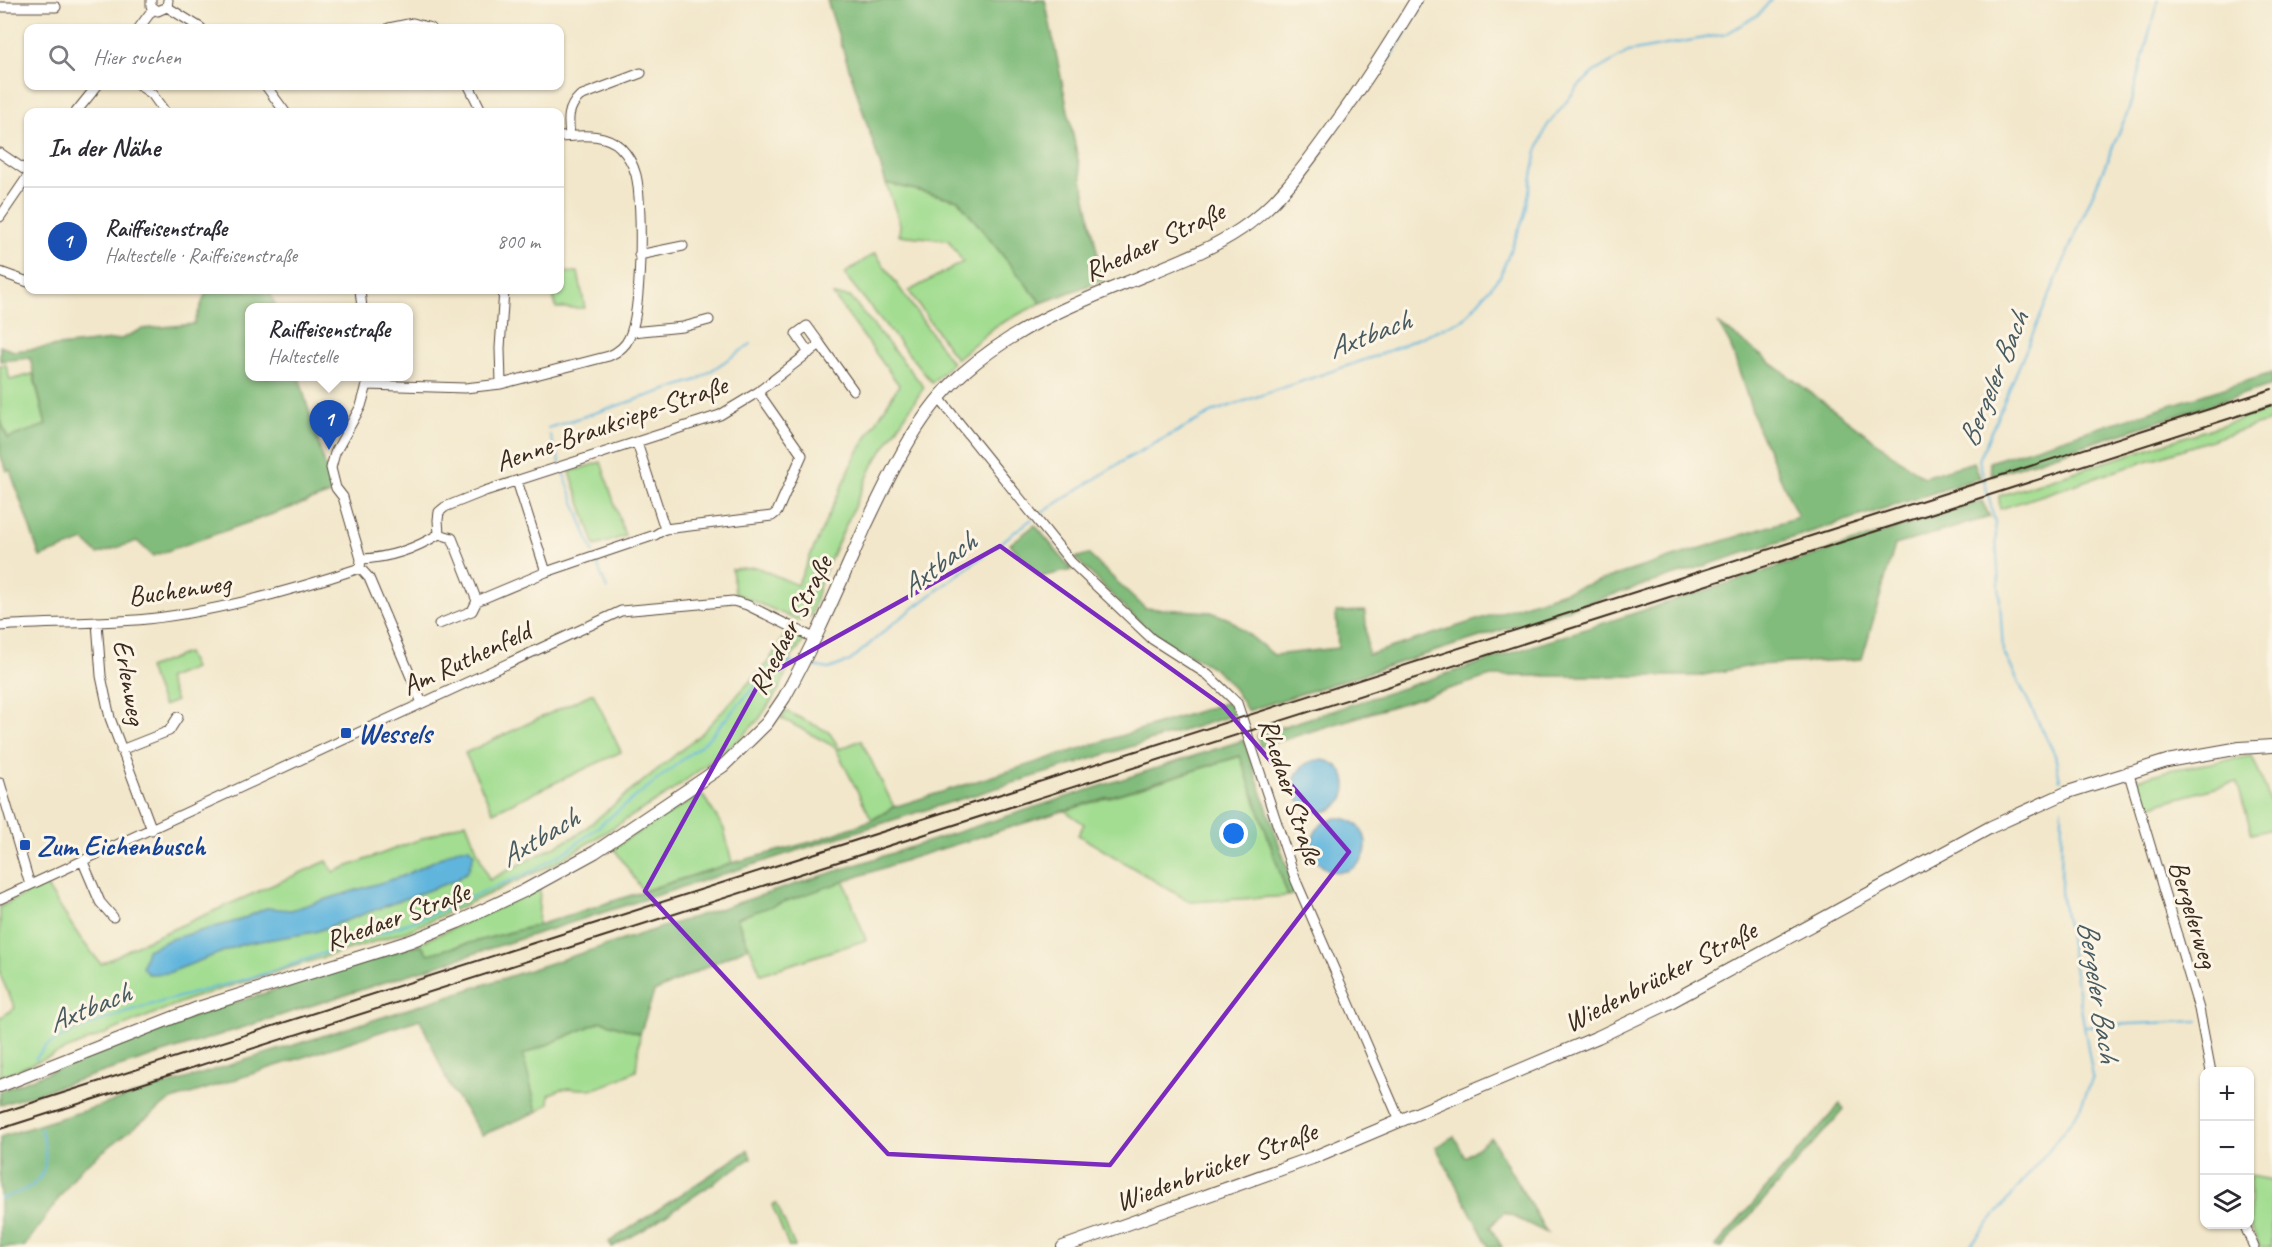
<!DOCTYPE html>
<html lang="de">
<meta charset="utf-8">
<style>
body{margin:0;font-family:Caveat,sans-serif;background:#f7f7f7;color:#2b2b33}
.controls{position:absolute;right:18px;bottom:18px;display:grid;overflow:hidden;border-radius:12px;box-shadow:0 2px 4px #0004}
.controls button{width:54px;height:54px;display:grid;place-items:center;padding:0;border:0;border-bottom:2px solid #e1e1e2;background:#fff;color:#2b2b33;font:30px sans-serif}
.you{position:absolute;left:1234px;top:834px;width:21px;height:21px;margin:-15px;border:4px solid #fff;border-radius:50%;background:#1a73e8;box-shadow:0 0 0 9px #1a73e833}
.badge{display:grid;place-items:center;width:39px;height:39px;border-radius:50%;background:#d1495b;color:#fff;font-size:20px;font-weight:700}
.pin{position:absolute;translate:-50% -50px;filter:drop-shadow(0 2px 3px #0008)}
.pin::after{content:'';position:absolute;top:32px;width:21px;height:18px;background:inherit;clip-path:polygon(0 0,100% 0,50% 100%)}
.popup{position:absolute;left:245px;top:303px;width:168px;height:78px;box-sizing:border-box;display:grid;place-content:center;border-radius:12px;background:#fff;filter:drop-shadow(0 2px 4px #0005);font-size:20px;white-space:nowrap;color:#7c7c81}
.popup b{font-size:22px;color:#2b2b33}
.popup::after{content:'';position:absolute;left:50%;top:100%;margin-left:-12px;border:12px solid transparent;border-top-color:#fff}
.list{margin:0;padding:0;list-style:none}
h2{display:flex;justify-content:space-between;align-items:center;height:78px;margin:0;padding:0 24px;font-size:26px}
h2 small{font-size:20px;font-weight:400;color:#7c7c81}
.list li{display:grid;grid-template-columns:39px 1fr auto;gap:18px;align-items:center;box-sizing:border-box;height:108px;padding:0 24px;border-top:2px solid #e1e1e2}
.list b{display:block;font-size:22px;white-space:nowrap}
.list p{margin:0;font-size:20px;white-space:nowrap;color:#7c7c81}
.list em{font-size:20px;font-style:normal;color:#7c7c81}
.icon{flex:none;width:33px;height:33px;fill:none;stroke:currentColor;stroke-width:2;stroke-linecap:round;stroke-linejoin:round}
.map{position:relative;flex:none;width:2272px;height:1247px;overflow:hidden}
.search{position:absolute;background:#fff;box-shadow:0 2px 4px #0004;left:24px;top:24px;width:540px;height:66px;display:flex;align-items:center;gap:15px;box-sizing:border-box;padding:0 21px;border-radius:12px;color:#7c7c81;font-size:22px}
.panel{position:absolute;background:#fff;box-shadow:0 2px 4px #0004;left:24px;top:108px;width:540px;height:186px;border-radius:12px}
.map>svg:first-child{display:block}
.green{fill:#a2dd91;stroke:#6e8458;stroke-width:1.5}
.forest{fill:#81bc7b;stroke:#5e734c;stroke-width:1.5}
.water{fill:#61b5dd;stroke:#4e707e;stroke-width:1.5}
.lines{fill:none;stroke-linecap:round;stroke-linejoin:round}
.stream{stroke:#61b5dd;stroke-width:2}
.minor-casing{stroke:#564638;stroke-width:11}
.tertiary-casing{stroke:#564638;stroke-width:14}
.minor{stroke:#fff;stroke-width:9}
.tertiary{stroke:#fff;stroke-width:12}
.rail{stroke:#3b2a1e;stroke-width:2}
.marked{fill:none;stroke:#7b2cbf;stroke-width:4.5;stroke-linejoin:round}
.transit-dot{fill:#1a4fb4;stroke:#fcf5e5;stroke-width:2}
.labels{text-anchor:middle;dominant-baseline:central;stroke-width:6;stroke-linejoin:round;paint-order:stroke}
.street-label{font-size:28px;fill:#3b2a1e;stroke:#fcf5e5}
.transit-label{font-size:28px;font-weight:bold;fill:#164399;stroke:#fcf5e5;text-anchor:start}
.water-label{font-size:30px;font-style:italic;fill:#485b61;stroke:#fcf5e5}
</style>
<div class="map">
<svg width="2272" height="1247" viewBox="0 0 2272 1247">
<rect width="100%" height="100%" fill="#fcf5e5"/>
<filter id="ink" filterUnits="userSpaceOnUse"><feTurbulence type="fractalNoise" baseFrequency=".0167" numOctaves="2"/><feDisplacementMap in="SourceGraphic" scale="12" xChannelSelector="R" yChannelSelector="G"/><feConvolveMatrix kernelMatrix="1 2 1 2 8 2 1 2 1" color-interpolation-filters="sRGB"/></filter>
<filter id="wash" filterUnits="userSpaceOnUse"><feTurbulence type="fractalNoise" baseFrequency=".008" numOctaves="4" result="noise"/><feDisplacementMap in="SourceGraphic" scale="24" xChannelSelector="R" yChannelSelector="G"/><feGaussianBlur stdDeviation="1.35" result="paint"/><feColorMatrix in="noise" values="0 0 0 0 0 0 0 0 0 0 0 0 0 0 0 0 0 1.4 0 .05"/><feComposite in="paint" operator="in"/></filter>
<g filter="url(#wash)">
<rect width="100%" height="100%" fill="#f2e7cb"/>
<path class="green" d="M 886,183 L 958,200 L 1041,303 L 996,326 L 956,359 L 909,291 L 963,262 L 948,240 L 899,235 L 900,224 Z
M 875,253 L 952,363 L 932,383 L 844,274 Z
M 578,272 L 585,308 L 556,308 L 552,290 L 560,290 L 560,273 Z
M 833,295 L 850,297 L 924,387 L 873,465 L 821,580 L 811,616 L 797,620 L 735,593 L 732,569 L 756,567 L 797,585 L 856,455 L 899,385 Z
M 0,365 L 6,365 L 10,380 L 33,374 L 46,426 L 8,438 L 0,420 Z
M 2272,409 L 2272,420 L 2000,509 L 1999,496 Z
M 601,462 L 625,536 L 595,546 L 570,472 Z
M 788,630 L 804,640 L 792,656 L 781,686 L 760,718 L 740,739 L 669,793 L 556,863 L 408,931 L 192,998 L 0,1077 L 0,1018 L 15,1008 L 0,975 L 0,907 L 45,884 L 81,939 L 101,964 L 139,944 L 327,861 L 333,872 L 466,822 L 489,880 L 577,835 L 702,733 L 769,661 Z
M 187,653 L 194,668 L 167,679 L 176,701 L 163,706 L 148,668 Z
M 593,693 L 621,752 L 493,812 L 465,753 Z
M 786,711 L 829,732 L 840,749 L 861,740 L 894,807 L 872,820 L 835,747 L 781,718 Z
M 1241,756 L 1288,896 L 1190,902 L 1078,835 L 1084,824 L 1065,811 Z
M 2252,756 L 2272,805 L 2272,829 L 2252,834 L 2237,782 L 2145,807 L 2137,780 L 2169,770 Z
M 702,794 L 724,829 L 732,863 L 643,891 L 613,847 Z
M 844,881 L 866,940 L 761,974 L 737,918 Z
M 540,889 L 538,925 L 428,954 L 413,946 Z
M 602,1021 L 640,1034 L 636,1071 C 622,1077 606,1087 591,1089 C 573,1090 567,1084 549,1095 L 549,1103 L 537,1112 L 523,1055 Z
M 2250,1176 L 2272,1180 L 2272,1247 L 2260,1247 L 2250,1223 Z
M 776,1203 L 795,1247 L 789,1247 L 772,1205 Z"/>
<path class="forest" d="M 827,0 L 1045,0 L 1103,280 L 1041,303 L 958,200 L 886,183 Z
M 207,290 L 269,290 L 276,307 L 250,308 L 250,376 L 299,377 L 333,493 L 153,556 L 137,541 L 98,554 L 84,541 L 40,557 L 10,470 L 7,471 L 0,455 L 0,420 L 8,438 L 46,425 L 30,358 L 0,361 L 0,346 L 14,351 L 121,339 L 142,329 L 194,324 Z
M 1718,323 L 1923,477 L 1974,462 L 1980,478 L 1247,711 C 1220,657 1197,665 1156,635 C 1129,616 1100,581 1075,558 L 1088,554 L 1145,608 L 1211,612 L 1229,619 L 1274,655 L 1338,648 L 1336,612 L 1365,611 L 1368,655 L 1798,517 L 1757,426 L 1730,344 Z
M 2272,373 L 2272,385 L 1992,475 L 1989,462 Z
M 1982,501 L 1990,517 L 1895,545 L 1862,659 L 1756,665 L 1698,676 L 1491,676 L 1260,747 L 1257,735 Z
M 1035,525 L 1072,570 L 1040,577 L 1010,544 Z
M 1228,702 L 1234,715 L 899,818 L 0,1105 L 0,1091 L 199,1014 L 413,946 L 422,946 L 428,954 L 538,925 L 732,863 L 815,841 L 872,820 L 894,807 Z
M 1244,740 L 1296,894 L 1288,896 L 1240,756 L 912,858 L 737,918 L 748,947 L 654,992 L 640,1034 L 602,1021 L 523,1055 L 537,1112 L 482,1135 L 450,1087 L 420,1019 L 169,1101 L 80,1169 L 24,1247 L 0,1247 L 0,1137 L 383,1017 Z
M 1840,1104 L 1844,1109 L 1722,1247 L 1715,1247 Z
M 1454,1136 L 1465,1157 L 1491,1137 L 1547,1233 L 1504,1212 L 1490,1227 L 1502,1247 L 1489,1247 L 1436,1147 Z
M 748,1150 L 751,1158 L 643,1230 L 612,1247 L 609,1242 Z"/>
<path class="water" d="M1294 786a26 26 0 1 1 52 0a26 26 0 1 1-52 0Z
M1312 845a27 27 0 1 1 54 0a27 27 0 1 1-54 0Z
M 460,848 L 469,848 L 474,854 L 468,871 L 456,880 L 315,932 L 243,944 L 168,973 L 148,974 L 142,967 L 147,950 L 171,939 L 240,920 L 266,908 L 291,910 L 403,876 Z"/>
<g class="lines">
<path class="stream" d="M 1386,64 L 1425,0
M 1309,171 L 1323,151
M 548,428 L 697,380 L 751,344
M 550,435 L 560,463
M 562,469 L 593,553
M 1037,516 L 1126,459 L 1215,411 L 1379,355 L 1464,319 L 1500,276 L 1524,217 L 1537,151 L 1547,126 L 1578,87 L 1594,72 L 1628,52 L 1726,34 L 1759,14 L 1771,0
M 595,559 L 607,589
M 807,665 L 829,669 L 850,661 L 895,622 L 1032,519
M 2060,780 L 2055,755 L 2003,651 L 1995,522 L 1979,460 L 2129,109 L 2158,0
M 2085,1026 L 2198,1021
M 35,1059 L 47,1045 L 76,1030 L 131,1010 L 268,973 L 428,916 L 532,871 L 570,849 L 706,741 L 774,665 L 785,661 L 798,664
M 0,1199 C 10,1195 27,1191 35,1183 C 50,1171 46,1143 40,1128
M 1969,1247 L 2056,1141 L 2080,1108 L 2093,1077 L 2061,892 L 2062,809"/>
</g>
</g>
<g filter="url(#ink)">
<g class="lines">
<g class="minor-casing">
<path id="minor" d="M 151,0 L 151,6 L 158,11 L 167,7 L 168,0
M 0,7 L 56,7
M 167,7 L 201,28
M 139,28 L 153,9
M 389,28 L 413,23 L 431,28
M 140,86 L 152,94 L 165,112
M 266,86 L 285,112
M 469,86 L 482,112
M 76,112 L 97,86
M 570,136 C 568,120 567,108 580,96 L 641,73
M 0,153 L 28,172
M 0,217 L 28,176
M 639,255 L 683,246
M 0,272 L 28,282
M 360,290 L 362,308
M 632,332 L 683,327 L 709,320
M 820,344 L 853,390
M 367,376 L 367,385 L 361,406 L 335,453 L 331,468 L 336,488 L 343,497 L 361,559 L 360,568 L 369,578 L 422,703
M 501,384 L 500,348 L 504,290
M 367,385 L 465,388 L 501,384 L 609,356 C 618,352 625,347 629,338 C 642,312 643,203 636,175 C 633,164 628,155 620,147 C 604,132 580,136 560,137
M 939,398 L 1071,562 L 1152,639 L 1208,675 L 1237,703 L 1296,881 L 1400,1121
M 637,443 L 665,529
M 517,481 L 546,572
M 439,534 L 438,520 L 439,512 L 445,507 L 485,491 L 720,415 L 758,392 L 820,344 L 807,326 L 796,334 L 809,353
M 361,559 C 389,558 415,549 439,534 L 452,538 L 477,601 L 472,611 L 439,624
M 477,601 L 546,572 L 655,535 L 665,529 L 772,516 L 777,512 L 802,455 L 758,392
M 97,622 L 101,676 L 110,718 L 152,830
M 0,626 C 49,622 98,624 147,619 C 220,611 291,591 360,568
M 121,750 L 169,731 L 178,717
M 2128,771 L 2199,1009 L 2211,1072
M 0,783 L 30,885
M 83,862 L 100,902 L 113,917
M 0,899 L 621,611 L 733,601 L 747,605 L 814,638
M 2244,1224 L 2254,1247"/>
</g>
<g class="tertiary-casing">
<path id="tertiary" d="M 0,1086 L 195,1009 L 411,941 L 458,922 L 524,891 L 595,852 L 723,766 L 767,723 L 784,698 C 815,643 840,583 866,525 C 892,471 918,413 963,373 C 1017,325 1083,300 1148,274 C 1180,261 1213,248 1241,229 C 1278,204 1304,167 1330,131 C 1361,89 1389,45 1416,0
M 1063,1247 L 1312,1158 L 1598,1037 L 1663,1006 L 1991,827 L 2068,792 L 2167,761 L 2240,748 L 2272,746"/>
</g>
<use href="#minor" class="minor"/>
<use href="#tertiary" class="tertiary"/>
<path class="rail" d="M 0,1113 L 2272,389
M 0,1129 L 2272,405"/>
</g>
</g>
<path class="marked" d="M 1000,546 L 1223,706 L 1349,852 L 1110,1165 L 888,1154 L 645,891 L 762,678 Z"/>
<g class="transit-dot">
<rect x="340" y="727" width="12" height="12" rx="3"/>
<rect x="19" y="839" width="12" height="12" rx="3"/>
</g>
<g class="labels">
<g class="street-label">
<text transform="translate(1154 241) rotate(-25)">Rhedaer Straße</text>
<text transform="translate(611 423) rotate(-19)">Aenne-Brauksiepe-Straße</text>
<text transform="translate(179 589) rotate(-8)">Buchenweg</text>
<text transform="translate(790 625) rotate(-63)">Rhedaer Straße</text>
<text transform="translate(466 658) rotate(-25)">Am Ruthenfeld</text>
<text transform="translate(130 682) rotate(80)">Erlenweg</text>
<text transform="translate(1291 791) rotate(72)">Rhedaer Straße</text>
<text transform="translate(2194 914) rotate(73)">Bergelerweg</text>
<text transform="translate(397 916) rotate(-20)">Rhedaer Straße</text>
<text transform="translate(1660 976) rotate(-27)">Wiedenbrücker Straße</text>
<text transform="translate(1216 1166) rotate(-20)">Wiedenbrücker Straße</text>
</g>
<g class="transit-label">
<text x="358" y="733">Wessels</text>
<text x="37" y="845">Zum Eichenbusch</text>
</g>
<g class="water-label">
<text transform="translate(1369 334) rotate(-21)">Axtbach</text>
<text transform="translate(1993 379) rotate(-68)">Bergeler Bach</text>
<text transform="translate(938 564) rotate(-37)">Axtbach</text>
<text transform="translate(539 837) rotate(-31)">Axtbach</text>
<text transform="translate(2099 991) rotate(81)">Bergeler Bach</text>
<text transform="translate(89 1007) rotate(-22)">Axtbach</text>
</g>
</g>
</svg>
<div class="controls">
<button>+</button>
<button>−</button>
<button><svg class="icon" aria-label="layers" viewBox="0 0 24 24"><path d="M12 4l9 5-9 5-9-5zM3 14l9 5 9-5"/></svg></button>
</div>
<div class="you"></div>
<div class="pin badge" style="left:329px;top:450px;background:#1a4fb4">1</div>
<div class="popup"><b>Raiffeisenstraße</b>Haltestelle</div>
<div class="search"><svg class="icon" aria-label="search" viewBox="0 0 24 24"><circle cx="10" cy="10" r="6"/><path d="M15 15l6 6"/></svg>Hier suchen</div>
<section class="panel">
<h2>In der Nähe<small></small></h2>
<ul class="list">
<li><span class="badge" style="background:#1a4fb4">1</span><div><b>Raiffeisenstraße</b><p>Haltestelle · Raiffeisenstraße</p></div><em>800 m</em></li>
</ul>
</section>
</div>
